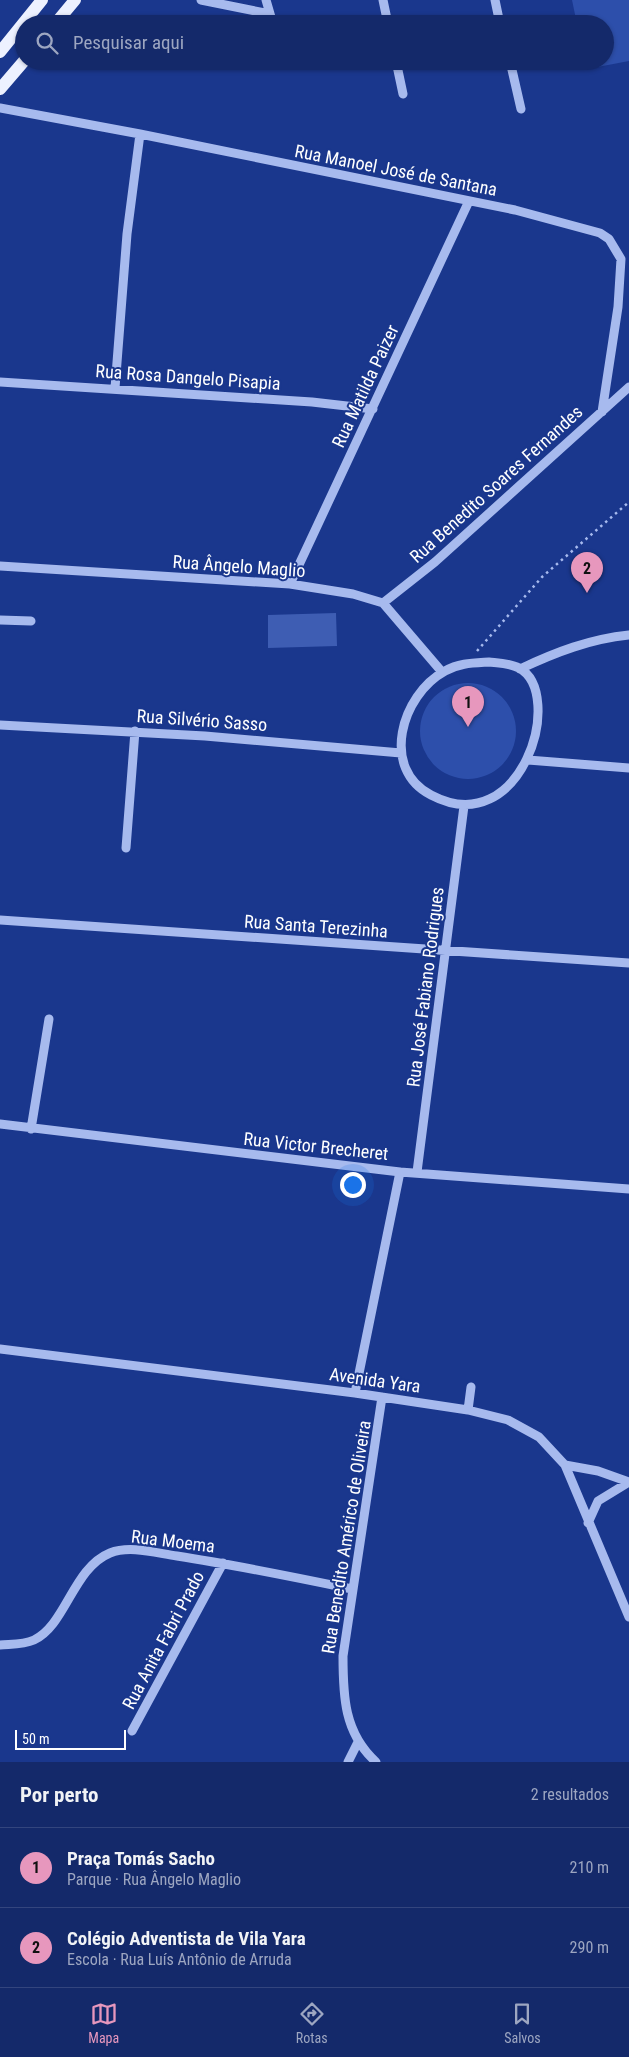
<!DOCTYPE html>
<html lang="pt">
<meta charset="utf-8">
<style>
body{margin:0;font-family:"Roboto Condensed",sans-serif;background:#1d3170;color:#f1f3f6}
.scale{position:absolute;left:15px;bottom:12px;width:111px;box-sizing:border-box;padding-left:5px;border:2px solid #fff;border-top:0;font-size:14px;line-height:18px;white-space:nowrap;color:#fff;-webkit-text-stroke:4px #1a378d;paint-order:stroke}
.you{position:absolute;left:352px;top:1184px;width:18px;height:18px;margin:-12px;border:4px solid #fff;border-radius:50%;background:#1a73e8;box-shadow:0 0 0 8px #1a73e833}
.badge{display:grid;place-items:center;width:32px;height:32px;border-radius:50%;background:#e797bd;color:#111;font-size:16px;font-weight:700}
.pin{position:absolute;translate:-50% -41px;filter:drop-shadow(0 1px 2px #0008)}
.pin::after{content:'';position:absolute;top:26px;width:18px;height:15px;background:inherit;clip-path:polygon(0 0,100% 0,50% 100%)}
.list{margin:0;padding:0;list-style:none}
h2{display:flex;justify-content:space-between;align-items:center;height:65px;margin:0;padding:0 20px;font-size:21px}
h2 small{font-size:16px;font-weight:400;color:#9da6c1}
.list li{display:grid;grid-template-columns:32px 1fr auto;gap:15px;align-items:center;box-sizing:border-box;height:80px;padding:0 20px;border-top:1px solid #33457e}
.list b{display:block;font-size:19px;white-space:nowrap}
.list p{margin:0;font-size:16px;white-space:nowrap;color:#9da6c1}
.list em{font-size:16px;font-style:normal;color:#9da6c1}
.icon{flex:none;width:28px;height:28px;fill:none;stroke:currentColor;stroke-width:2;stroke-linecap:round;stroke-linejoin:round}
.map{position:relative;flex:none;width:629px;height:1762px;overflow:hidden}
.search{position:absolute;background:#14296a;box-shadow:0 1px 4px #0004;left:15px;right:15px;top:15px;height:55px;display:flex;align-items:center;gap:12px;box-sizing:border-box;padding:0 18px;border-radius:28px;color:#9da6c1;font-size:19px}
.sheet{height:225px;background:#14296a}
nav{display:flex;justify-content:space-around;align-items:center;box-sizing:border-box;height:70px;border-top:1px solid #33457e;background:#14296a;font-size:14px;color:#9da6c1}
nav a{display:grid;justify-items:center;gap:2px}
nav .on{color:#e797bd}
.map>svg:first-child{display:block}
.green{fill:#2d4fab}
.building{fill:#3e5db3}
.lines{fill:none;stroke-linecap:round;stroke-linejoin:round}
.path{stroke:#a7baee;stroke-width:2.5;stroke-dasharray:2.5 4;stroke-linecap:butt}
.minor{stroke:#a7baee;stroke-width:9}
.major{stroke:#edf1ff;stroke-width:12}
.labels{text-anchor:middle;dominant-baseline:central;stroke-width:4;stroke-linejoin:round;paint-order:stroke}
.street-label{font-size:18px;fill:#fff;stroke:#1a378d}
</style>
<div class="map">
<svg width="629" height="1762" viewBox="0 0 629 1762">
<rect width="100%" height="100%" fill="#1a378d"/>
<path class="green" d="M 572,0 L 629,0 L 629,61 L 587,69 L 585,61 L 605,61 L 605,24 L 577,24 Z
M420 731a48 48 0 1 1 96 0a48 48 0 1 1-96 0Z"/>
<path class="building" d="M 336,613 L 337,646 L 268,648 L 268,615 Z"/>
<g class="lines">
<path class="path" d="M 477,651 L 542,577 L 629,502"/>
<path class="minor" d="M 201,0 L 270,14
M 266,0 L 273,24
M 383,0 L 388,24
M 495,0 L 500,24
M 396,61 L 403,94
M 510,61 L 521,109
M 0,108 L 140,134 L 515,210 L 600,233 L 609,239 L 621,259 L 618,307 L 602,412
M 0,382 L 312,402 L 373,409
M 115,388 L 127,234 L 140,134
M 0,566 L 290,584 L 353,594 L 383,603 L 442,672
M 290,584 L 469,201
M 383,603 L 435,562 L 629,387
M 0,620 L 31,621
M 489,662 C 499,663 510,663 519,668 C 566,693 522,843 431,795 C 380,769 401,695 445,671 C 459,663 473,663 489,662 Z
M 520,669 C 556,652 590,639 629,635
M 0,725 L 205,736 L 401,753
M 528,760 L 629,768
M 126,848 L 135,731
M 0,920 L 629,963
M 0,1124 L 400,1172 L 629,1189
M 31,1129 L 49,1019
M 417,1172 L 464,806
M 0,1349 L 355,1393 L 468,1410 L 508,1420 L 539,1437 L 565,1465 L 629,1617
M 355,1393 L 400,1172
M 468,1410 L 471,1387
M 565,1465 L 598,1471 L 629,1482
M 588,1523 L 598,1501 L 629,1482
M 0,1645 C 11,1644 23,1645 34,1640 C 66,1625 73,1568 110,1553 C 130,1545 156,1553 177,1556 C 236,1565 294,1577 352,1589
M 132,1731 L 223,1563
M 348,1762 L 358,1742
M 376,1762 C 344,1733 343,1696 343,1656 L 382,1397"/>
<path class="major" d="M 55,24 L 75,0
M 0,52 L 42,0
M 0,89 L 24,61"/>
</g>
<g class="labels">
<g class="street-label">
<text transform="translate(396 170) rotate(11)">Rua Manoel José de Santana</text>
<text transform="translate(188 377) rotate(4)">Rua Rosa Dangelo Pisapia</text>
<text transform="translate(365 386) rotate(-65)">Rua Matilda Paizer</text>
<text transform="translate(496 484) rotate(-42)">Rua Benedito Soares Fernandes</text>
<text transform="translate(239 566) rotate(4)">Rua Ângelo Maglio</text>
<text transform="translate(202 720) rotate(4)">Rua Silvério Sasso</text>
<text transform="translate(316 926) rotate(4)">Rua Santa Terezinha</text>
<text transform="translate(425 987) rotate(-83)">Rua José Fabiano Rodrigues</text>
<text transform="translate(316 1146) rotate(6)">Rua Victor Brecheret</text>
<text transform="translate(375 1380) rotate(8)">Avenida Yara</text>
<text transform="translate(346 1537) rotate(-81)">Rua Benedito Américo de Oliveira</text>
<text transform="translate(173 1541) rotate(7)">Rua Moema</text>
<text transform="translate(163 1640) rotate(-62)">Rua Anita Fabri Prado</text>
</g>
</g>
</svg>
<div class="scale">50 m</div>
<div class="you"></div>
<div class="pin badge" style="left:468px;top:727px">1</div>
<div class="pin badge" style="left:587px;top:593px">2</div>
<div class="search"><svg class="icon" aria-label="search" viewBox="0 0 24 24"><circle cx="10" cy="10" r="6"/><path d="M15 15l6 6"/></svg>Pesquisar aqui</div>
</div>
<section class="sheet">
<h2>Por perto<small>2 resultados</small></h2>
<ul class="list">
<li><span class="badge">1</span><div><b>Praça Tomás Sacho</b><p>Parque · Rua Ângelo Maglio</p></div><em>210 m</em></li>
<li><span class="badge">2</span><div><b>Colégio Adventista de Vila Yara</b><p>Escola · Rua Luís Antônio de Arruda</p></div><em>290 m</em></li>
</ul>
</section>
<nav>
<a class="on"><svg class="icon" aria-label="map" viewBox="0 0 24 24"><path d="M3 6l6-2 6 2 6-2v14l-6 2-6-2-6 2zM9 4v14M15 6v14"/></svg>Mapa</a>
<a><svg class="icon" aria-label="directions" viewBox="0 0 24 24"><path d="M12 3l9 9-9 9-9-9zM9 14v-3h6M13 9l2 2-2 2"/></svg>Rotas</a>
<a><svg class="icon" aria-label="saved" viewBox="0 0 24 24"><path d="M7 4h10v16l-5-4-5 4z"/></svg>Salvos</a>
</nav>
